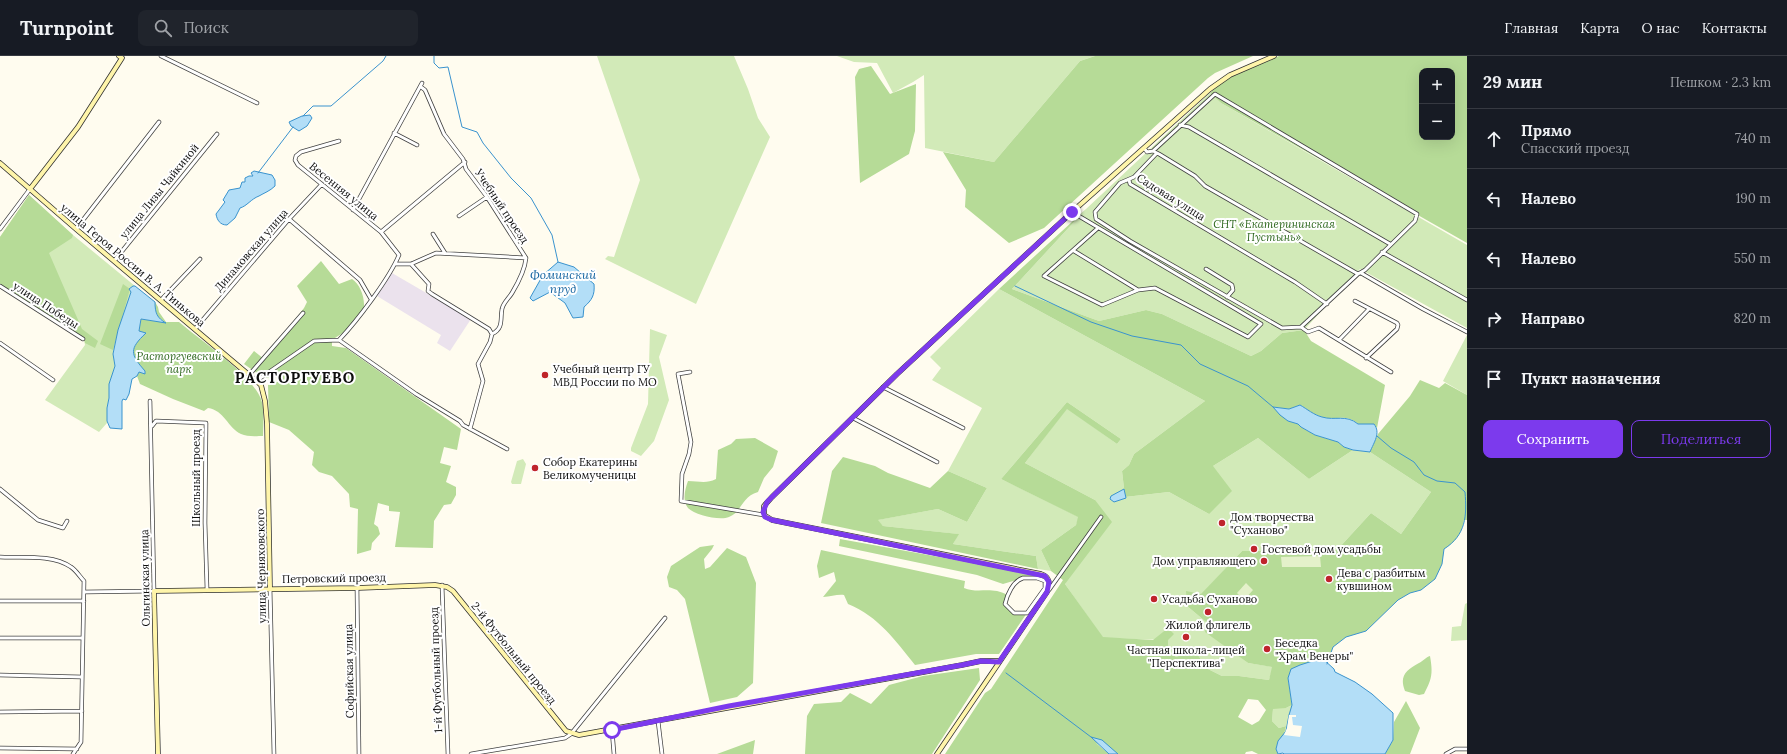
<!DOCTYPE html>
<html lang="ru">
<meta charset="utf-8">
<style>
body{margin:0;font-family:Lora,serif;background:#20242c;color:#f1f3f6}
.controls{position:absolute;right:12px;top:12px;display:grid;overflow:hidden;border-radius:8px;box-shadow:0 4px 16px #0002}
.controls button{width:36px;height:36px;display:grid;place-items:center;padding:0;border:0;border-bottom:1px solid #363941;background:#171b24;color:#f1f3f6;font:20px sans-serif}
.stop{position:absolute;width:12px;height:12px;margin:-9px;border:3px solid #7c3aed;border-radius:50%;background:#fff}
.stop.end{background:#7c3aed;border-color:#fff;box-shadow:0 1px 4px #0008}
.list{margin:0;padding:0;list-style:none}
h2{display:flex;justify-content:space-between;align-items:center;height:52px;margin:0;padding:0 16px;font-size:17px}
h2 small{font-size:13px;font-weight:400;color:#9ea1a6}
.list li{display:grid;grid-template-columns:26px 1fr auto;gap:12px;align-items:center;box-sizing:border-box;height:60px;padding:0 16px;border-top:1px solid #363941}
.list b{display:block;font-size:15px;white-space:nowrap}
.list p{margin:0;font-size:13px;white-space:nowrap;color:#9ea1a6}
.list em{font-size:13px;font-style:normal;color:#9ea1a6}
.actions{display:flex;gap:8px;padding:12px 16px}
.actions a{flex:1;padding:9px 0;border:1px solid #7c3aed;border-radius:8px;text-align:center;font-size:14px;color:#7c3aed}
.actions .main{background:#7c3aed;color:#fff}
.icon{flex:none;width:22px;height:22px;fill:none;stroke:currentColor;stroke-width:2;stroke-linecap:round;stroke-linejoin:round}
.map{position:relative;flex:none;width:1467px;height:698px;overflow:hidden}
header{display:flex;align-items:center;gap:24px;box-sizing:border-box;height:56px;padding:0 20px;background:#171b24;border-bottom:1px solid #363941}
header strong{font-size:19px}
nav{display:flex;gap:22px;margin-inline-start:auto;font-size:14px}
.search{width:280px;height:36px;background:#20242c;display:flex;align-items:center;gap:10px;box-sizing:border-box;padding:0 14px;border-radius:8px;color:#9ea1a6;font-size:15px}
main{display:flex}
aside{flex:1;background:#171b24}
.map>svg:first-child{display:block}
.industrial{fill:#ebe2ed}
.green{fill:#d2eab8}
.forest{fill:#b6db97;fill-rule:evenodd}
.pitch{fill:#e4f1ca}
.water{fill:#b3def7;stroke:#3a93ce}
.pier{fill:#fffcef}
.lines{fill:none;stroke-linecap:round;stroke-linejoin:round}
.stream{stroke:#3a93ce;stroke-width:1}
.street-casing{stroke:#414141;stroke-width:4.5}
.secondary-casing{stroke:#303030;stroke-width:5.5}
.street{stroke:#fff;stroke-width:3}
.secondary{stroke:#fff5aa;stroke-width:4}
.route{stroke:#7c3aed;stroke-width:5}
.poi-dot{fill:#bf242c;stroke:#fff;stroke-width:1.5}
.labels{text-anchor:middle;dominant-baseline:central;stroke-width:4;stroke-linejoin:round;paint-order:stroke}
.street-label{font-size:11px;fill:#0e0e0e;stroke:#fff}
.park-label{font-size:11px;font-style:italic;fill:#2d671d;stroke:#fff}
.poi-label{font-size:11px;fill:#0e0e0e;stroke:#fff;text-anchor:start}
.water-label{font-size:12px;font-style:italic;fill:#1665a1;stroke:#fff}
.district-label{font-size:15px;font-weight:bold;letter-spacing:1px;fill:#0e0e0e;stroke:#fff}
</style>
<header>
<strong>Turnpoint</strong>
<div class="search"><svg class="icon" aria-label="search" viewBox="0 0 24 24"><circle cx="10" cy="10" r="6"/><path d="M15 15l6 6"/></svg>Поиск</div>
<nav><a>Главная</a><a>Карта</a><a>О нас</a><a>Контакты</a></nav>
</header>
<main>
<div class="map">
<svg width="1467" height="698" viewBox="0 0 1467 698">
<rect width="100%" height="100%" fill="#fffcef"/>
<path class="industrial" d="M 392,217 L 471,263 L 450,295 L 437,287 L 441,279 L 377,240 Z"/>
<path class="green" d="M 597,0 L 734,0 L 748,33 L 758,62 L 770,81 L 696,248 L 605,203 L 608,200 L 614,201 L 640,124 Z
M 837,0 L 1095,0 L 1080,5 L 994,106 L 925,92 L 924,19 L 913,26 L 893,37 L 877,7 L 854,6 Z
M 1210,37 L 1221,47 L 1467,189 L 1467,272 L 1360,213 L 1304,274 L 1282,277 L 1261,295 L 1251,300 L 1162,258 L 1146,254 L 1099,265 L 1012,233 L 1086,153 Z
M 29,139 L 73,179 L 135,230 L 133,230 L 127,252 L 118,274 L 113,297 L 115,310 L 109,333 L 109,342 L 107,352 L 107,367 L 99,376 L 45,344 L 85,289 L 84,283 L 0,228 L 0,181 Z
M 999,233 L 1205,345 L 1134,398 L 1129,409 L 1122,415 L 1125,441 L 1169,436 L 1209,458 L 1213,410 L 1258,382 L 1309,423 L 1353,394 L 1370,396 L 1431,436 L 1401,478 L 1371,457 L 1337,494 L 1242,495 L 1201,539 L 1187,550 L 1206,566 L 1230,593 L 1248,607 L 1273,611 L 1269,624 L 1239,620 L 1222,620 L 1206,612 L 1195,594 L 1176,601 L 1169,597 L 1168,584 L 1103,582 L 1065,528 L 1095,444 L 1025,407 L 1067,352 L 1117,388 L 1121,383 L 1067,346 L 1001,423 L 1079,461 L 1076,469 L 1041,494 L 1051,515 L 1038,513 L 1036,500 L 953,488 L 958,478 L 883,470 L 877,464 L 938,453 L 967,466 L 987,432 L 948,415 L 982,352 L 932,324 L 941,312 L 930,301 Z
M 650,273 L 667,279 L 659,301 L 669,344 L 654,385 L 641,400 L 631,395 L 631,392 L 648,348 Z
M 1467,279 L 1467,339 L 1443,325 Z
M 523,403 L 526,408 L 521,428 L 512,428 L 511,426 L 517,405 Z
M 1467,547 L 1467,584 L 1451,585 L 1452,571 L 1461,570 L 1465,548 Z
M 1292,649 C 1289,659 1289,670 1284,679 L 1286,670 L 1279,672 L 1272,665 L 1273,652 L 1286,652 Z"/>
<path class="forest" d="M 1095,0 L 1253,0 L 1215,17 L 1208,22 L 1044,172 L 1009,187 L 965,151 L 966,134 L 943,96 L 994,106 L 1080,5 Z
M 1279,0 L 1467,0 L 1467,187 L 1221,47 L 1210,37 L 1221,26 L 1233,19 ZM 1422,15 L 1452,15 L 1452,81 L 1422,81 Z
M 871,10 L 890,38 L 916,28 L 915,75 L 909,98 L 860,127 L 855,21 L 859,13 Z
M 29,139 L 73,179 L 72,182 L 49,197 L 82,273 L 98,285 L 95,292 L 85,287 L 84,283 L 0,228 L 0,181 Z
M 1086,153 L 1012,233 L 1099,265 L 1146,254 L 1162,258 L 1251,300 L 1261,295 L 1282,277 L 1304,274 L 1311,285 L 1385,329 L 1377,372 L 1374,368 L 1358,368 C 1346,357 1335,365 1322,361 C 1314,359 1307,353 1300,349 L 1289,353 L 1273,351 L 1288,365 L 1298,368 L 1301,371 L 1315,379 L 1338,386 L 1344,391 L 1353,394 L 1309,423 L 1258,382 L 1213,410 L 1232,435 L 1209,458 L 1169,436 L 1125,441 L 1122,415 L 1129,409 L 1134,398 L 1205,345 L 999,233 Z
M 321,205 L 339,228 L 352,223 C 362,229 368,250 361,260 C 354,270 343,277 332,284 L 332,290 L 346,292 L 461,373 L 457,394 L 444,391 L 440,407 L 451,410 L 446,426 L 456,431 L 456,439 L 451,448 L 444,449 L 434,465 L 433,492 L 395,491 L 400,456 L 389,455 L 389,450 L 378,447 L 374,468 L 378,471 L 380,478 L 372,487 L 371,494 L 357,498 L 358,453 L 350,451 L 349,438 L 332,420 L 319,416 L 312,409 L 314,396 L 289,374 L 269,366 L 268,329 L 280,325 L 281,321 L 264,322 L 244,308 L 254,295 L 264,303 L 304,252 L 307,246 L 297,230 Z
M 123,228 L 130,233 L 113,294 L 100,288 Z
M 155,246 L 158,251 L 159,256 L 166,266 L 179,266 C 200,284 252,319 261,343 C 265,354 263,369 263,380 C 257,380 247,381 241,378 C 228,372 224,354 208,352 L 204,355 L 173,343 L 140,328 L 137,320 L 139,316 L 145,315 C 130,298 129,293 145,278 L 139,275 L 141,263 L 165,266 C 156,261 155,256 155,246 Z
M 1420,324 L 1439,332 L 1445,327 L 1467,339 L 1467,464 L 1464,464 C 1462,477 1456,486 1444,493 L 1442,508 L 1435,523 L 1421,534 L 1410,537 L 1398,544 L 1366,575 L 1346,581 L 1333,591 L 1327,607 L 1322,603 L 1288,622 L 1292,649 L 1286,652 L 1273,653 L 1272,665 L 1279,672 L 1286,670 L 1284,679 L 1278,685 L 1276,693 L 1278,698 L 1258,698 L 1252,695 L 1246,696 L 1245,698 L 1118,698 L 1096,687 L 1109,698 L 945,698 L 985,637 L 991,633 L 1063,524 L 1051,515 L 1041,494 L 1076,469 L 1078,461 L 1001,423 L 1067,346 L 1121,383 L 1117,388 L 1067,353 L 1025,407 L 1095,444 L 1112,466 L 1065,528 L 1103,581 L 1153,584 L 1168,572 L 1174,578 L 1168,584 L 1169,596 L 1176,601 L 1195,594 L 1206,612 L 1222,620 L 1239,620 L 1269,624 L 1272,611 L 1248,607 L 1205,576 L 1206,566 L 1187,550 L 1186,535 L 1201,538 L 1242,495 L 1337,494 L 1371,457 L 1401,478 L 1431,436 L 1370,396 L 1378,378 L 1410,340 ZM 1248,643 L 1258,644 L 1266,654 L 1259,665 L 1252,669 L 1238,661 Z
M 755,382 L 778,395 L 773,411 L 764,422 L 758,436 C 741,441 742,456 729,461 C 720,465 695,459 688,452 C 682,445 685,433 688,425 C 699,425 706,428 716,423 L 718,394 L 731,388 L 736,383 Z
M 843,401 L 875,410 L 888,417 L 930,432 L 948,415 L 987,432 L 967,466 L 938,453 L 878,464 L 883,470 L 959,478 L 953,488 L 1036,500 L 1038,513 L 821,467 L 832,415 Z
M 840,483 L 1039,519 L 1037,522 L 1023,522 L 1003,528 L 977,519 L 839,490 Z
M 714,489 L 712,493 L 704,503 L 705,513 L 710,511 L 727,492 L 746,501 L 756,527 L 753,627 L 737,641 L 710,647 L 685,543 L 677,534 L 669,531 L 667,521 L 671,510 L 700,491 Z
M 821,494 L 965,525 L 964,532 C 978,538 992,530 1007,539 L 1005,548 L 1014,557 L 1027,557 L 999,598 L 976,598 L 915,609 C 895,584 879,561 848,548 L 844,539 C 837,538 831,541 823,541 L 836,525 L 834,516 L 819,522 L 817,510 Z
M 1430,600 C 1433,617 1432,623 1424,638 L 1419,639 L 1405,635 C 1399,620 1406,614 1419,607 C 1423,605 1426,601 1430,600 Z
M 979,612 L 980,624 L 932,698 L 805,698 L 807,660 L 814,648 L 841,646 L 850,637 L 871,648 L 889,629 L 923,620 Z
M 1406,645 L 1420,672 L 1410,698 L 1385,698 L 1393,684 L 1394,666 Z
M 755,684 L 753,698 L 717,698 Z"/>
<path class="pitch" d="M 1320,500 L 1321,511 L 1282,511 L 1281,501 Z
M 1246,527 L 1253,534 L 1244,544 L 1237,537 Z"/>
<path class="water" d="M 310,59 L 312,62 L 307,70 L 299,75 L 291,70 L 289,66 L 302,60 Z
M 254,115 L 272,119 L 275,124 L 275,130 C 270,135 264,137 259,140 C 251,143 247,150 240,152 L 235,162 L 227,169 C 220,169 217,164 216,158 L 225,146 L 223,144 L 229,134 L 240,132 L 242,126 L 245,126 L 245,122 L 249,120 L 253,120 L 251,117 Z
M 558,206 L 574,211 L 594,228 C 595,239 592,244 584,251 L 583,261 L 573,262 L 565,247 L 550,236 L 533,245 L 530,242 L 543,219 Z
M 133,230 L 135,230 L 155,246 C 155,257 157,262 166,267 L 141,263 L 139,275 L 146,277 C 129,293 130,298 145,315 L 145,318 L 139,316 L 137,320 L 132,323 L 129,338 L 126,344 L 123,343 L 122,345 L 122,373 L 110,372 L 107,365 L 107,352 L 109,342 L 109,328 L 115,310 L 113,298 L 118,274 L 131,236 L 129,233 Z
M 1300,349 C 1307,353 1314,359 1322,361 C 1335,365 1346,358 1358,368 L 1374,368 C 1381,377 1374,386 1370,396 L 1353,394 L 1344,391 L 1338,386 L 1315,379 L 1301,371 L 1298,368 L 1288,365 L 1280,359 L 1273,351 L 1289,353 Z
M 1124,433 L 1126,442 L 1114,446 L 1110,443 L 1111,440 Z
M 1322,602 L 1334,613 L 1335,616 L 1355,626 L 1372,638 L 1393,657 L 1393,684 L 1385,698 L 1284,698 L 1283,697 L 1278,698 L 1276,693 L 1278,685 L 1286,675 L 1289,659 L 1292,649 L 1288,622 L 1291,613 L 1300,609 Z
M 1091,681 L 1102,684 L 1118,698 L 1109,698 Z"/>
<path class="pier" d="M 1289,659 L 1296,659 L 1296,661 L 1292,661 L 1293,669 L 1302,670 L 1300,681 L 1284,679 L 1287,672 Z"/>
<g class="lines">
<path class="stream" d="M 434,0 L 434,7 L 439,12 L 448,11 L 462,71 L 477,76 L 483,87 L 511,122 L 531,142 L 552,179 L 558,206
M 303,60 L 313,50 L 331,50 L 383,5 L 386,0
M 258,117 L 293,71
M 1015,230 L 1091,266 L 1132,280 L 1181,289 L 1200,308 L 1248,330 L 1273,351
M 1327,608 L 1333,591 L 1346,581 L 1366,575 L 1398,544 L 1410,537 L 1421,534 L 1435,523 L 1442,508 L 1444,493 C 1466,479 1467,460 1465,436 L 1455,427 L 1437,425 L 1424,419 L 1414,406 L 1391,392 L 1377,380
M 1006,617 L 1091,681"/>
<g class="street-casing">
<path id="street" d="M 161,0 L 257,47
M 421,31 L 425,34 L 444,78 L 463,103 L 466,113 L 487,141 L 526,202 C 525,213 518,227 512,237 C 509,242 503,247 502,253 C 500,263 504,272 492,278 L 490,286 L 478,308 L 483,325 L 470,373
M 1180,69 L 1189,71 L 1390,188
M 394,77 L 417,89
M 1144,92 L 1147,96 L 1153,95 L 1159,98 L 1195,120 L 1205,130 L 1358,218
M 1153,95 L 1215,38 L 1417,158 L 1415,165 L 1365,214 L 1358,218 L 1301,271 L 1282,272 L 1130,185 L 1096,163 L 1095,156 L 1120,127 L 1134,121 L 1156,98
M 1129,124 L 1130,128 L 1295,226 L 1327,248
M 353,154 L 422,27
M 1072,156 L 1261,268 L 1248,281 L 1155,232 L 1138,234 L 1102,249 L 1044,220 L 1098,172
M 459,160 L 487,141
M 289,163 L 360,224 L 371,243
M 0,173 L 30,133
M 76,173 L 159,66
M 381,176 L 465,106
M 433,178 L 445,197
M 1074,195 L 1138,234
M 1382,196 L 1467,244
M 114,205 L 217,78
M 395,208 L 411,208 L 436,197 L 526,202
M 411,208 L 429,228 L 428,235 L 432,238 L 489,273 L 492,278
M 1206,213 L 1232,229 L 1233,234 L 1227,241
M 1361,217 L 1423,253 L 1467,276
M 0,230 L 83,283
M 161,244 L 200,203
M 1355,245 L 1397,267 L 1398,269 L 1397,273 L 1366,302
M 1301,271 L 1308,276 L 1319,272 L 1391,316
M 195,273 L 289,163 L 322,128
M 339,284 C 357,265 389,223 399,199 L 381,176 L 298,109 L 295,104 L 296,100 L 301,96 L 339,85
M 1339,284 L 1369,253
M 0,287 L 53,324
M 690,316 L 678,318 L 691,386 L 689,398 L 682,418 L 681,445 L 764,459
M 249,319 L 303,257
M 256,325 L 314,285 L 339,284 L 416,338 L 460,365 L 463,369 L 507,393
M 883,331 L 963,372
M 853,362 L 937,406
M 152,370 L 156,365 L 206,367 L 205,467 L 207,533
M 0,433 L 38,464 L 63,472 L 67,465
M 0,501 C 22,502 52,498 71,511 C 76,514 80,521 84,525 L 81,686 L 73,698
M 1023,522 L 1037,522 L 1045,525 L 1045,532 L 1027,557 L 1014,557 L 1005,548 C 1007,539 1013,525 1023,522 Z
M 442,529 L 448,698
M 270,532 L 274,698
M 357,532 L 359,698
M 1049,534 L 1101,461
M 84,536 L 154,535 L 150,345
M 0,545 L 84,545
M 0,582 L 83,582
M 0,619 L 82,621
M 0,656 L 82,655
M 658,665 L 662,698
M 612,674 L 614,698
M 0,692 L 77,693
M 471,698 L 565,682 L 571,678 L 665,562
M 1446,698 L 1455,693 L 1467,693"/>
</g>
<g class="secondary-casing">
<path id="secondary" d="M 0,107 L 76,173 L 261,329 L 265,345 L 267,368 L 270,532
M 30,133 L 78,71 L 122,2 L 119,0
M 158,698 L 154,535 L 357,532 L 435,529 L 447,531 L 453,535 L 566,675 L 579,679 L 962,609 L 981,605 L 999,605
M 937,698 L 1047,536 C 1050,527 1050,521 1041,518 L 772,464 L 764,459 L 764,450 L 772,441 L 897,318 L 1072,156 L 1210,33 L 1230,19 L 1274,0"/>
</g>
<use href="#street" class="street"/>
<use href="#secondary" class="secondary"/>
</g>
<g class="lines">
<path class="route" d="M 612,674 L 729,650 L 962,609 L 981,605 L 999,606 L 1047,536 L 1049,526 L 1045,520 L 772,464 L 765,461 L 763,456 L 767,446 L 772,441 L 897,318 L 1072,156"/>
</g>
<g class="poi-dot">
<circle cx="545" cy="319" r="4"/>
<circle cx="535" cy="412" r="4"/>
<circle cx="1222" cy="467" r="4"/>
<circle cx="1254" cy="493" r="4"/>
<circle cx="1264" cy="505" r="4"/>
<circle cx="1329" cy="523" r="4"/>
<circle cx="1154" cy="543" r="4"/>
<circle cx="1208" cy="556" r="4"/>
<circle cx="1186" cy="581" r="4"/>
<circle cx="1267" cy="593" r="4"/>
</g>
<g class="labels">
<g class="street-label">
<text transform="translate(159 135) rotate(-51)">улица Лизы Чайкиной</text>
<text transform="translate(344 135) rotate(39)">Весенняя улица</text>
<text transform="translate(1171 141) rotate(32)">Садовая улица</text>
<text transform="translate(502 150) rotate(56)">Учебный проезд</text>
<text transform="translate(251 194) rotate(-49)">Динамовская улица</text>
<text transform="translate(133 209) rotate(40)">улица Героя России В. А. Тинькова</text>
<text transform="translate(46 249) rotate(33)">улица Победы</text>
<text transform="translate(196 422) rotate(-90)">Школьный проезд</text>
<text transform="translate(261 510) rotate(-91)">улица Черняховского</text>
<text transform="translate(145 522) rotate(-91)">Ольгинская улица</text>
<text transform="translate(334 522) rotate(-1)">Петровский проезд</text>
<text transform="translate(514 597) rotate(51)">2-й Футбольный проезд</text>
<text transform="translate(436 614) rotate(-92)">1-й Футбольный проезд</text>
<text transform="translate(349 615) rotate(-91)">Софийская улица</text>
</g>
<g class="park-label">
<text x="1274" y="168">СНТ «Екатерининская<tspan x="1274" dy="13">Пустынь»</tspan></text>
<text x="179" y="300">Расторгуевский<tspan x="179" dy="13">парк</tspan></text>
</g>
<g class="poi-label">
<text x="553" y="313">Учебный центр ГУ<tspan x="553" dy="13">МВД России по МО</tspan></text>
<text x="543" y="406">Собор Екатерины<tspan x="543" dy="13">Великомученицы</tspan></text>
<text x="1230" y="461">Дом творчества<tspan x="1230" dy="13">"Суханово"</tspan></text>
<text x="1262" y="493">Гостевой дом усадьбы</text>
<text x="1256" y="505" text-anchor="end">Дом управляющего</text>
<text x="1337" y="517">Дева с разбитым<tspan x="1337" dy="13">кувшином</tspan></text>
<text x="1162" y="543">Усадьба Суханово</text>
<text x="1208" y="569" text-anchor="middle">Жилой флигель</text>
<text x="1275" y="587">Беседка<tspan x="1275" dy="13">"Храм Венеры"</tspan></text>
<text x="1186" y="594" text-anchor="middle">Частная школа-лицей<tspan x="1186" dy="13">"Перспектива"</tspan></text>
</g>
<g class="water-label">
<text x="563" y="218">Фоминский<tspan x="563" dy="14">пруд</tspan></text>
</g>
<g class="district-label">
<text x="295" y="321">РАСТОРГУЕВО</text>
</g>
</g>
</svg>
<div class="controls">
<button>+</button>
<button>−</button>
</div>
<div class="stop" style="left:612px;top:674px"></div>
<div class="stop end" style="left:1072px;top:156px"></div>
</div>
<aside>
<h2>29 мин<small>Пешком · 2.3 km</small></h2>
<ul class="list">
<li><svg class="icon" aria-label="ahead" viewBox="0 0 24 24"><path d="M12 20V5M6 11l6-6 6 6"/></svg><div><b>Прямо</b><p>Спасский проезд</p></div><em>740 m</em></li>
<li><svg class="icon" aria-label="left" viewBox="0 0 24 24"><path d="M17 20v-9H6M10 6l-5 5 5 5"/></svg><div><b>Налево</b></div><em>190 m</em></li>
<li><svg class="icon" aria-label="left" viewBox="0 0 24 24"><path d="M17 20v-9H6M10 6l-5 5 5 5"/></svg><div><b>Налево</b></div><em>550 m</em></li>
<li><svg class="icon" aria-label="right" viewBox="0 0 24 24"><path d="M7 20v-9h11M14 6l5 5-5 5"/></svg><div><b>Направо</b></div><em>820 m</em></li>
<li><svg class="icon" aria-label="arrive" viewBox="0 0 24 24"><path d="M6 21V4h12l-3 4 3 4H6"/></svg><div><b>Пункт назначения</b></div></li>
</ul>
<div class="actions"><a class="main">Сохранить</a><a>Поделиться</a></div>
</aside>
</main>
